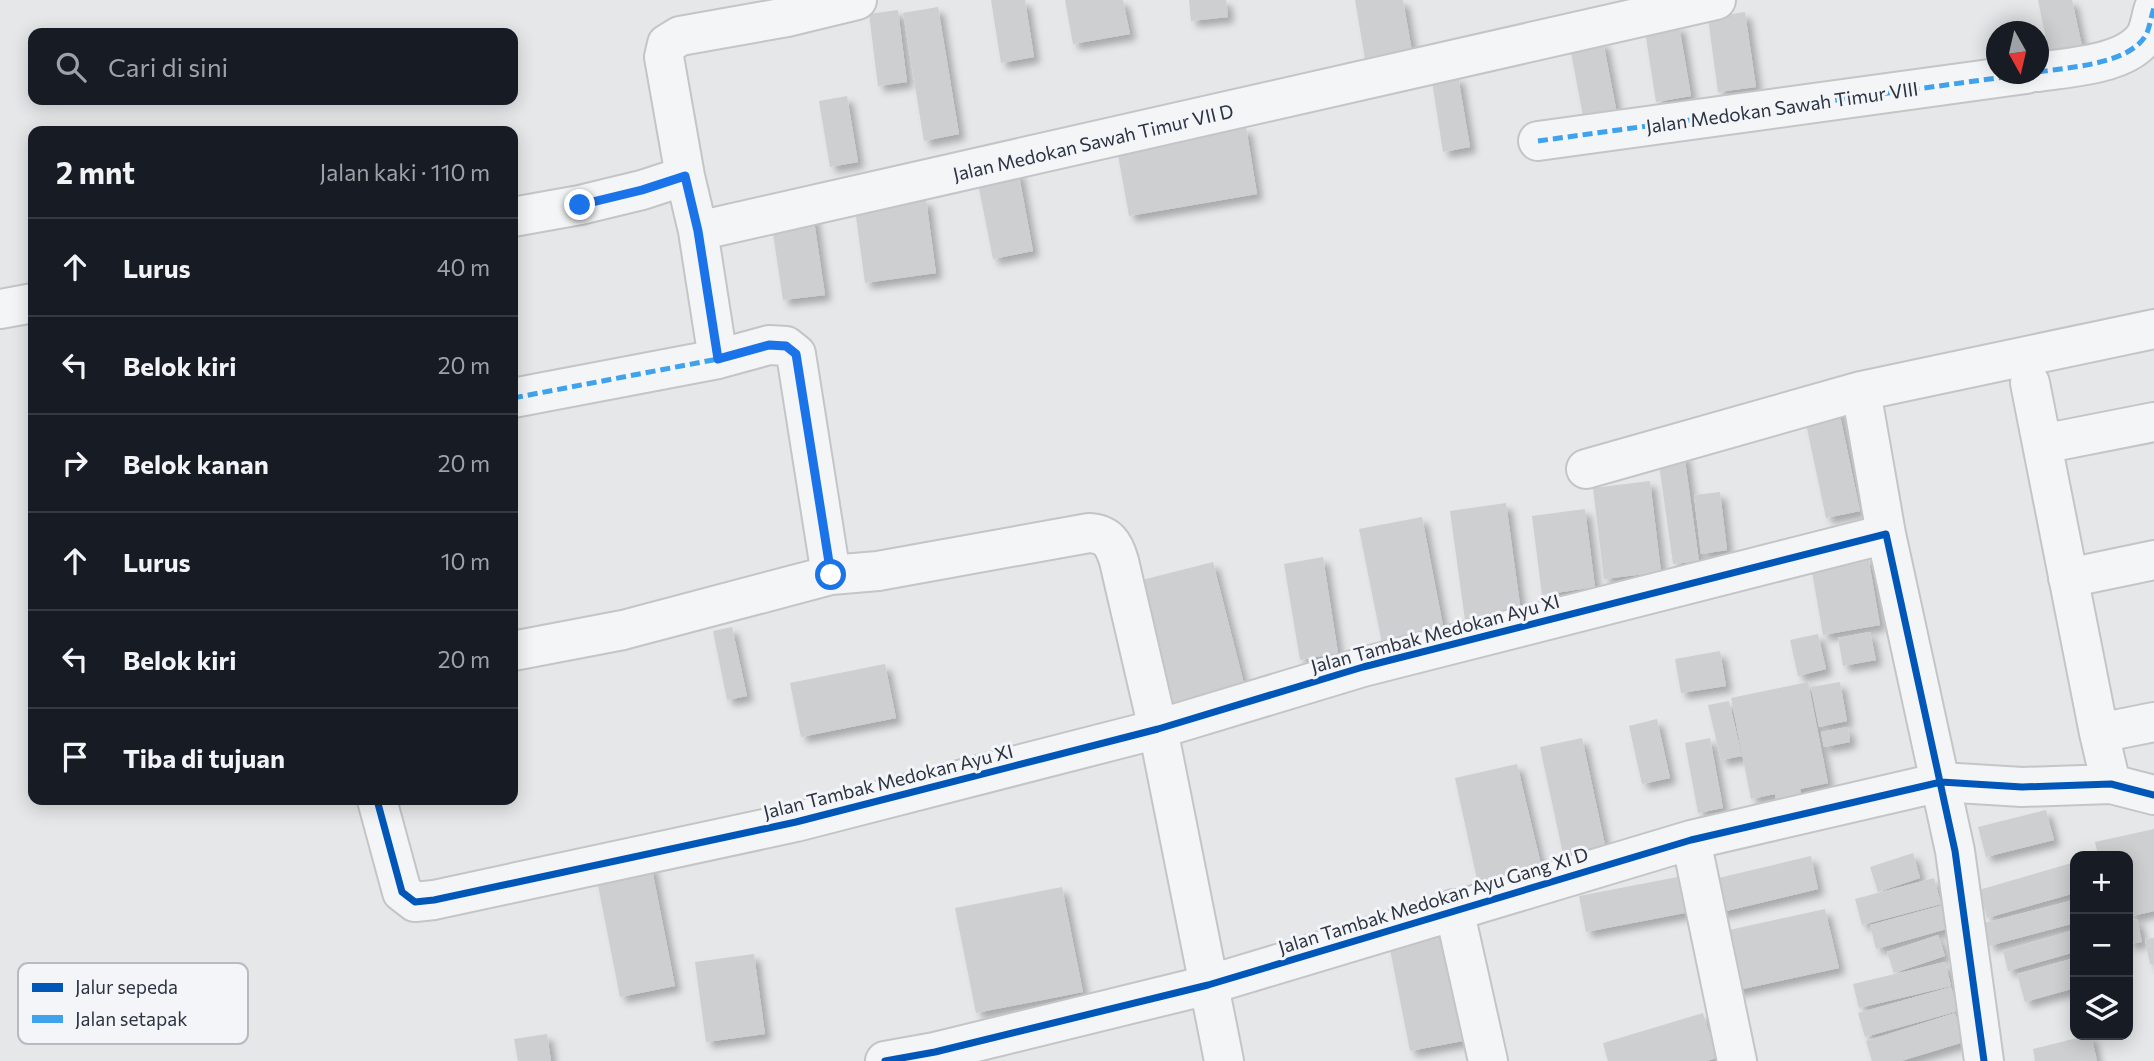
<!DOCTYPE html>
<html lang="id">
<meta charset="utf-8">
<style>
body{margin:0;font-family:Commissioner,sans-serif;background:#242831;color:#f1f3f6}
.controls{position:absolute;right:21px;bottom:21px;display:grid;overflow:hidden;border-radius:14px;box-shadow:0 4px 18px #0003}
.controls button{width:63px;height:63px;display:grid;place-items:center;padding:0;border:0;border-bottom:2px solid #363941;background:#171b24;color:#f1f3f6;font:35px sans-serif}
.compass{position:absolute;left:1986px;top:21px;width:63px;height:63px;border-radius:50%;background:#171b24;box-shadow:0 4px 18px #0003;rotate:172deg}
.stop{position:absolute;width:21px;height:21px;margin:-16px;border:5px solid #1a73e8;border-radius:50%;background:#fff}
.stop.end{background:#1a73e8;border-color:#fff;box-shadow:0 2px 7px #0008}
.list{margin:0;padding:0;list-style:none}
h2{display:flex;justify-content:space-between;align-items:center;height:91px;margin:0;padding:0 28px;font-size:30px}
h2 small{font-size:23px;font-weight:400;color:#9ea1a6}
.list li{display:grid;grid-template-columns:46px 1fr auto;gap:21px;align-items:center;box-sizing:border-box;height:98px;padding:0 28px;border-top:2px solid #363941}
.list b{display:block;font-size:26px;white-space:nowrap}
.list em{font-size:23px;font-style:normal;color:#9ea1a6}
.icon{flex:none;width:38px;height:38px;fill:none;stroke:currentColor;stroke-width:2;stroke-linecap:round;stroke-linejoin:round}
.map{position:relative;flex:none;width:2154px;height:1061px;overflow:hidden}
.search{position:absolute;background:#171b24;box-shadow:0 4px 18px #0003;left:28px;top:28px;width:490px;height:77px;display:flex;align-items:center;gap:18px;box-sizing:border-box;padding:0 24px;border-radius:14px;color:#9ea1a6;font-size:26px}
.panel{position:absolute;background:#171b24;box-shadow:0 4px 18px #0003;left:28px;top:126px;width:490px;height:679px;border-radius:14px}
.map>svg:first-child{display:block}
.building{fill:#cdcfd1;filter:url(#shadow)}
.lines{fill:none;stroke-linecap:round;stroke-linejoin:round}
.minor-casing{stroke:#c3c5c7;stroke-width:42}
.minor{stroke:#f4f5f6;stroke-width:38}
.quiet{stroke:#3ea3ec;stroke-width:5;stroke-dasharray:10 5;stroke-linecap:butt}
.cycleway-casing{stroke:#f3f5f8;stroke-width:11}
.cycleway{stroke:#0057b8;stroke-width:7}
.route{stroke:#1a73e8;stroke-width:9}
.labels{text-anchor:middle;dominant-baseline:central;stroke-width:6;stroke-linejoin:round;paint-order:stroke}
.street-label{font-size:19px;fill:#2c3342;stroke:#f3f5f8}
.key{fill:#f3f5f8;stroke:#b7bbc1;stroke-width:2}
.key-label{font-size:19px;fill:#2c3342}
</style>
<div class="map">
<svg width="2154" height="1061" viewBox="0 0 2154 1061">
<defs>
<filter id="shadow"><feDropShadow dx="6" dy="6" stdDeviation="3.5" flood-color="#0004"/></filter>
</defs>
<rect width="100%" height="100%" fill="#e5e7e9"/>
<path class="building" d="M 991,0 L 1025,0 L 1034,57 L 1001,63 Z
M 1065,0 L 1123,0 L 1130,34 L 1073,44 Z
M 1189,0 L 1226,0 L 1228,17 L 1191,21 Z
M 1355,0 L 1403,0 L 1412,51 L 1365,59 Z
M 2038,0 L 2072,0 L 2082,46 L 2049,53 Z
M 938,7 L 959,134 L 924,141 L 903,13 Z
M 898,10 L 907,82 L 878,86 L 869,14 Z
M 1745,12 L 1756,87 L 1718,92 L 1708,18 Z
M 1679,25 L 1691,96 L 1656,102 L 1645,31 Z
M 1603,41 L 1618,119 L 1585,126 L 1570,47 Z
M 1458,76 L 1470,147 L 1443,152 L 1432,81 Z
M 847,96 L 858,162 L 830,167 L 819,101 Z
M 1246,127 L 1257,194 L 1129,216 L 1117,149 Z
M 1018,170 L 1033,251 L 993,259 L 977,178 Z
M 926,199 L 936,273 L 865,283 L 855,209 Z
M 813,214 L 825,295 L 783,300 L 771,220 Z
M 1838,406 L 1860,511 L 1826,518 L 1804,414 Z
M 1684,453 L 1699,561 L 1673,564 L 1658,457 Z
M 1650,481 L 1661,572 L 1604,579 L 1593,488 Z
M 1720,492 L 1727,550 L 1701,554 L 1694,495 Z
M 1506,503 L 1521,612 L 1465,620 L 1450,511 Z
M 1585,509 L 1595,587 L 1542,595 L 1532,516 Z
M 1422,517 L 1444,631 L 1382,643 L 1359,529 Z
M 1868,556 L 1880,625 L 1823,635 L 1811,566 Z
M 1323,557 L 1338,653 L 1300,660 L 1284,564 Z
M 1213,562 L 1245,688 L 1174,706 L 1142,580 Z
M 732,627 L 747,696 L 727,700 L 713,631 Z
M 1870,632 L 1876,660 L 1843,666 L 1838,638 Z
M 1818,634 L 1826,669 L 1798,676 L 1790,640 Z
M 1720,651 L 1726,686 L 1681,693 L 1675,659 Z
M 885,664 L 896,718 L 801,737 L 790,683 Z
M 1808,682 L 1828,783 L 1800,789 L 1803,804 L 1778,809 L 1775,794 L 1751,799 L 1731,698 Z
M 1840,682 L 1847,721 L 1819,727 L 1811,687 Z
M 1729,701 L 1742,756 L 1721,760 L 1708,705 Z
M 1657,719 L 1670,778 L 1642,784 L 1629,726 Z
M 1848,727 L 1850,742 L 1824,747 L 1821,732 Z
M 1582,738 L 1605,845 L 1563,854 L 1540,747 Z
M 1710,738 L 1723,808 L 1698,813 L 1685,743 Z
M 1517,764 L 1542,869 L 1478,884 L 1455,778 Z
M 2046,810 L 2054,840 L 1986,857 L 1978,827 Z
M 2154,829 L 2154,911 L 2128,917 L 2128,856 L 2098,856 L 2095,842 Z
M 1913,853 L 1920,878 L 1878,892 L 1870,867 Z
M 1811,856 L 1818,889 L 1718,913 L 1710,880 Z
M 2075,862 L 2075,893 L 1987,918 L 1979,890 Z
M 651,864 L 675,986 L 620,997 L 596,875 Z
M 1688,875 L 1695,911 L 1586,932 L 1579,896 Z
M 1934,878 L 1941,904 L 1862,925 L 1855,899 Z
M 1062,887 L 1083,992 L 976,1013 L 955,908 Z
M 2075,900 L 2075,923 L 1989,946 L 1984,923 Z
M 1943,905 L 1950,928 L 1876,949 L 1870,925 Z
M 1825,909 L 1839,968 L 1734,991 L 1720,932 Z
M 2137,919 L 2142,942 L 2128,944 L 2128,921 Z
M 2075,930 L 2075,952 L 2008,971 L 2003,951 Z
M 1446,932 L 1468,1040 L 1410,1051 L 1389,944 Z
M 1938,935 L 1945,956 L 1894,973 L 1887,952 Z
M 2154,938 L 2154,964 L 2150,964 L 2145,939 Z
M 754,954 L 765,1034 L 706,1042 L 695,962 Z
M 2075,958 L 2075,988 L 2025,1002 L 2017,974 Z
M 1945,962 L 1951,986 L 1859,1008 L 1853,984 Z
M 1951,987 L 1958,1011 L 1865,1037 L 1858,1013 Z
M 1703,1013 L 1717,1058 L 1706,1061 L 1608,1061 L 1603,1043 Z
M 1955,1013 L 1964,1042 L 1901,1061 L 1872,1061 L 1866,1041 Z
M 547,1034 L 551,1061 L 518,1061 L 514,1039 Z
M 2089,1035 L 2091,1035 L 2097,1061 L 2035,1061 L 2033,1049 Z"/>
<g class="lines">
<g class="minor-casing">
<path id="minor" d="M 2038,72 C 2069,67 2128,65 2146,35 C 2150,27 2151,16 2154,8
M 1538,141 L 2026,74
M 513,217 L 580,205 L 642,190 L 685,176
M 698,231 L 1716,0
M 0,309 L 33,303
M 718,359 L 698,231 L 685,176 L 664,57 L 667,44 L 680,36 L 787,17 L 857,0
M 2030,383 L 2099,733 L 2111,784
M 1861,391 L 1886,534
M 513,398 L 718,359 L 769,345 L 786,346 L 796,354 L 831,575
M 2042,444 L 2154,422
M 1586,469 L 1861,391 L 2154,329
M 2068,578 L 2154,560
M 513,651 L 623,630 L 831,575 L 878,571 L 1089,533 C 1108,534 1114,544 1119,561 L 1158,729 L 1224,1061
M 2099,733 L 2154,722
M 377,800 L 402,892 L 415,902 L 434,900 L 796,822 L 1158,729 L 1363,667 L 1886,534 L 1955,851 L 1984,1061
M 1691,840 L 1737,1061
M 1454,909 L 1488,1061
M 885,1061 L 935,1052 L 1208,985 L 1691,840 L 1941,782 L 2022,787 L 2111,784 L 2154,795"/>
</g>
<use href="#minor" class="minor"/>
<path class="quiet" d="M 2038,72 C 2069,67 2128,65 2146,35 C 2150,27 2151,16 2154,8
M 1538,141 L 2026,74
M 513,398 L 718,359 L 769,345 L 786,346 L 796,354 L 831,575"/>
<g class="cycleway-casing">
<path id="cycleway" d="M 377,800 L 402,892 L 415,902 L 434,900 L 796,822 L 1158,729 L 1363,667 L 1886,534 L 1955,851 L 1984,1061
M 885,1061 L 935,1052 L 1208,985 L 1691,840 L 1941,782 L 2022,787 L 2111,784 L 2154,795"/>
</g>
<use href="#cycleway" class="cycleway"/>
</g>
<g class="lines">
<path class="route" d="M 580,205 L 642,190 L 685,176 L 698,231 L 718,359 L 769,345 L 786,346 L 796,354 L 831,575"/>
</g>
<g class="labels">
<g class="street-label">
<text transform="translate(1782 107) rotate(-8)">Jalan Medokan Sawah Timur VIII</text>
<text transform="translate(1093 142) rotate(-13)">Jalan Medokan Sawah Timur VII D</text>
<text transform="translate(1435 633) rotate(-15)">Jalan Tambak Medokan Ayu XI</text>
<text transform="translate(888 781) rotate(-14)">Jalan Tambak Medokan Ayu XI</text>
<text transform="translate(1433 900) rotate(-17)">Jalan Tambak Medokan Ayu Gang XI D</text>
</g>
</g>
<rect x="18" y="963" width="230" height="81" rx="10" class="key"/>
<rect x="32" y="983" width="31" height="9" fill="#0057b8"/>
<rect x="32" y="1015" width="31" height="8" fill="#3ea3ec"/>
<g class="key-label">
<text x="75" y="994">Jalur sepeda</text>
<text x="75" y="1026">Jalan setapak</text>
</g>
</svg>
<div class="controls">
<button>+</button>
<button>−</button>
<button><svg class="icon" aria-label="layers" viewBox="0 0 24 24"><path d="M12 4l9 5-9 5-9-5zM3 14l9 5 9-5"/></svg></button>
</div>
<svg class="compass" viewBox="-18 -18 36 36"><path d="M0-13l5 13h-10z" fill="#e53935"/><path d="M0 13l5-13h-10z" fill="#9ea1a6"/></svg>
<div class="stop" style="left:831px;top:575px"></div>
<div class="stop end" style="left:580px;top:205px"></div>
<div class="search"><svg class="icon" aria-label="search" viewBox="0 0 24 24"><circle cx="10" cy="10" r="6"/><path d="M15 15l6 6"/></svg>Cari di sini</div>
<section class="panel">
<h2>2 mnt<small>Jalan kaki · 110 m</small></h2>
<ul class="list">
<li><svg class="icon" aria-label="ahead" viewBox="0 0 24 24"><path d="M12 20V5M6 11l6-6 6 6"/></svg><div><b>Lurus</b></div><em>40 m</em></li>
<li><svg class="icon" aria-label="left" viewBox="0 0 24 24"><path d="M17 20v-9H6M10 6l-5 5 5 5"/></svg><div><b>Belok kiri</b></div><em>20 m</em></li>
<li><svg class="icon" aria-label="right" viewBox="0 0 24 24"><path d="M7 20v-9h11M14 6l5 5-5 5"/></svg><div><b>Belok kanan</b></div><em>20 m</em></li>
<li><svg class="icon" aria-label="ahead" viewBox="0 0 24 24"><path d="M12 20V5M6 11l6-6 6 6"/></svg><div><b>Lurus</b></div><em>10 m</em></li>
<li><svg class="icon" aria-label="left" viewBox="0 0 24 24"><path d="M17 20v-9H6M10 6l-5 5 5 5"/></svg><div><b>Belok kiri</b></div><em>20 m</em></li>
<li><svg class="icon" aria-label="arrive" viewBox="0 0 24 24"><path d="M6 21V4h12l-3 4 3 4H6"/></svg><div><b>Tiba di tujuan</b></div></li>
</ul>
</section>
</div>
